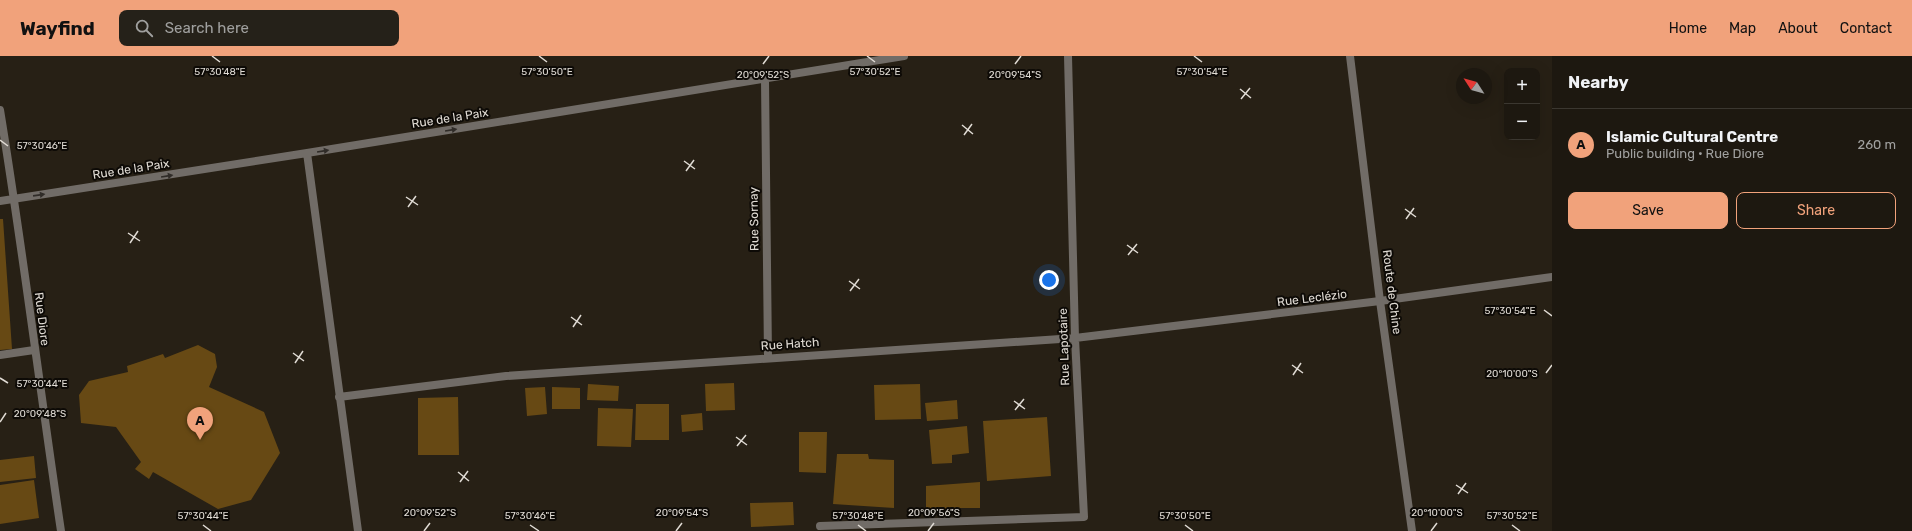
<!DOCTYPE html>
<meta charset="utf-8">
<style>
body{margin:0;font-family:Rubik,sans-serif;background:#252119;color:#f1f3f6}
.controls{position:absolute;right:12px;top:12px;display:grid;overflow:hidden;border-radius:8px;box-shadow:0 4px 16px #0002}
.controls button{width:36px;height:36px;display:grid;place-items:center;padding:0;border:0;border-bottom:1px solid #3b3730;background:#1d1810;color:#f1f3f6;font:20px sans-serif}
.compass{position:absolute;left:1456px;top:12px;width:36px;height:36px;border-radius:50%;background:#1d1810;box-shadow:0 4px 16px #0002;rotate:306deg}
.you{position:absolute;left:1049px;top:224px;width:14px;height:14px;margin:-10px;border:3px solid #fff;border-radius:50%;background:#1a73e8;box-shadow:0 0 0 6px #1a73e833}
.badge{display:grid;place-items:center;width:26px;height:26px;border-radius:50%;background:#f1a27b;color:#111;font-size:13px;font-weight:700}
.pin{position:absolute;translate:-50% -33px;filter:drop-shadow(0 1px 2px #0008)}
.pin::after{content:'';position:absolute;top:21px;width:14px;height:12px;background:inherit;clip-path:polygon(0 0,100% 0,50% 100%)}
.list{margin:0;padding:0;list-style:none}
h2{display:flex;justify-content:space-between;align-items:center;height:52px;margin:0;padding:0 16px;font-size:17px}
h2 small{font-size:13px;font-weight:400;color:#a0a09f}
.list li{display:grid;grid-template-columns:26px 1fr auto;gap:12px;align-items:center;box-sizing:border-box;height:72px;padding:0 16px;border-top:1px solid #3b3730}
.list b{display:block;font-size:15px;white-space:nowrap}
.list p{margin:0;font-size:13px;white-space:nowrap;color:#a0a09f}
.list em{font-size:13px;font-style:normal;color:#a0a09f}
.actions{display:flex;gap:8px;padding:12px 16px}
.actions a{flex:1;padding:9px 0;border:1px solid #f1a27b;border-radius:8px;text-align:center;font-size:14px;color:#f1a27b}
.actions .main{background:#f1a27b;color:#111}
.icon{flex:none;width:22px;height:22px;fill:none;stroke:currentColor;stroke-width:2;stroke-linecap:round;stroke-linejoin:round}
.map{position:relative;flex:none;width:1552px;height:475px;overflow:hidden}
header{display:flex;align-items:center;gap:24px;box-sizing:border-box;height:56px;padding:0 20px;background:#f1a27b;color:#111}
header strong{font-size:19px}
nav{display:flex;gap:22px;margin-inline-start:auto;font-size:14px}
.search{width:280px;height:36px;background:#252119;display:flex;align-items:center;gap:10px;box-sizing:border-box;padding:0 14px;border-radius:8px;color:#a0a09f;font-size:15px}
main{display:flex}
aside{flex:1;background:#1d1810}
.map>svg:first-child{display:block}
.building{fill:#674914}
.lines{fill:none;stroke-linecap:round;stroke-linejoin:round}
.minor{stroke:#716c67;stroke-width:8}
.oneway{fill:#302c28}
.ticks{fill:none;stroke:#e0dbd4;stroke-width:1.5}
.labels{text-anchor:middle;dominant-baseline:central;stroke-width:4;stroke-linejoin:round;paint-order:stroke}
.street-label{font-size:12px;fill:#e0dbd4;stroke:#0d0a06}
.ticks-label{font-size:10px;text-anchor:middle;fill:#e0dbd4;stroke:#0d0a06;stroke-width:4;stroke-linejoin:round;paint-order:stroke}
</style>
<header>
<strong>Wayfind</strong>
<div class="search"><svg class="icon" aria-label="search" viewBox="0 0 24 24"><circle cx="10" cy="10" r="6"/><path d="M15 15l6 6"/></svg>Search here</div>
<nav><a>Home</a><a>Map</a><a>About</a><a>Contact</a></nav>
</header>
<main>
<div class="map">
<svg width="1552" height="475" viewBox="0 0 1552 475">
<rect width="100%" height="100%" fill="#272015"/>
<path class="building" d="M 0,163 L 3,163 L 12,293 L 0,294 Z
M 198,289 L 215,298 L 217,311 L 209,331 L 264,356 L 280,397 L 251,444 L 218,453 L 153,416 L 149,423 L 135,413 L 141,406 L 116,371 L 81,367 L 79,339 L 89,325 L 128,316 L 127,310 L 163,298 L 165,302 Z
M 734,327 L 735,354 L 706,355 L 705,328 Z
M 588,328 L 619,330 L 618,345 L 587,344 Z
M 920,328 L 921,363 L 875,364 L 874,329 Z
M 545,331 L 547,358 L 527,360 L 525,332 Z
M 552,331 L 580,332 L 580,353 L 552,353 Z
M 458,341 L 459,399 L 418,399 L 418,342 Z
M 957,344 L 958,363 L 927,365 L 925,347 Z
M 636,348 L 669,348 L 669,384 L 635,384 Z
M 598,352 L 633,353 L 631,391 L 597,390 Z
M 702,357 L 703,374 L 682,376 L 681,359 Z
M 1047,361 L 1051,420 L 987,425 L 983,365 Z
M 967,370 L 969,397 L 952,399 L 952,407 L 932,408 L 929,374 Z
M 799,376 L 827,376 L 826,417 L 799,416 Z
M 837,398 L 868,398 L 869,403 L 894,404 L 894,452 L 833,448 Z
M 34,400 L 36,422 L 0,426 L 0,404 Z
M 34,424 L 39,462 L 0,468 L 0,429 Z
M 980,426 L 980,452 L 957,452 L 926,456 L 926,430 Z
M 793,446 L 794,469 L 751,471 L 750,447 Z"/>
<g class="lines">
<path class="minor" d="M 1350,0 L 1380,245 L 1412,475
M 765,24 L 768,301
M 0,54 C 23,194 40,335 61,475
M 307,97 L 358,475
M 0,145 L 307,97 L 904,0
M 0,299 L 34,294
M 339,341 L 506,320 L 1075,282 L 1380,245 L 1552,221
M 820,470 L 1084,461 L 1075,282 L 1068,0"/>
</g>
<defs><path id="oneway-solid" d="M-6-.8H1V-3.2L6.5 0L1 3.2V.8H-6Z"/></defs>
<g class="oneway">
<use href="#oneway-solid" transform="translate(451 74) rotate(-9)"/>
<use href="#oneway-solid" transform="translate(323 95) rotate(-9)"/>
<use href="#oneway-solid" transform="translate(167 120) rotate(-9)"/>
<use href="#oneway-solid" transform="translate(39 139) rotate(-8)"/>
</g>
<path class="ticks" d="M 212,0 L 220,6M 539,0 L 547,6M 867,0 L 875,6M 1194,0 L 1202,6M 763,8 L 769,0M 1015,8 L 1021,0M 1240,33 L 1251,42M 1241,43 L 1250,32M 962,69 L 973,78M 964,79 L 972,68M 0,84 L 8,90M 684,105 L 695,113M 686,115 L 694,104M 406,141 L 418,149M 408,151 L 416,140M 1405,153 L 1416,161M 1406,163 L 1414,152M 128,177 L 140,185M 130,187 L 138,175M 1127,189 L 1138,197M 1128,199 L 1137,188M 849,225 L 860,233M 850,235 L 859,223M 1544,254 L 1552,260M 571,261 L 582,269M 573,271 L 581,259M 293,297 L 304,305M 295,307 L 303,295M 1292,309 L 1303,317M 1546,317 L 1552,309M 1293,319 L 1301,307M 0,322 L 8,327M 1014,345 L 1025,353M 1015,354 L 1024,343M 0,366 L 6,357M 736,381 L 747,389M 737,390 L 746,379M 458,416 L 469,425M 460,426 L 468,415M 1456,429 L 1468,437M 1458,438 L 1466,427M 203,469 L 211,475M 530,469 L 539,475M 858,469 L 866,475M 1185,469 L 1193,475M 1512,469 L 1520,475M 424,475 L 430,467M 676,475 L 682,467M 928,475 L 934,467M 1431,475 L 1437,467"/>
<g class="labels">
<g class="street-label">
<text transform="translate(450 62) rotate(-9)">Rue de la Paix</text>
<text transform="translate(131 113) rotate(-9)">Rue de la Paix</text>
<text transform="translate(754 163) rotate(-91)">Rue Sornay</text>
<text transform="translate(1392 236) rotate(83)">Route de Chine</text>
<text transform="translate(1312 242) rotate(-7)">Rue Leclézio</text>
<text transform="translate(42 263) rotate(83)">Rue Diore</text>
<text transform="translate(790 288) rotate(-4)">Rue Hatch</text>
<text transform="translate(1064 291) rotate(-92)">Rue Lapotaire</text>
</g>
</g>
<g class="ticks-label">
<text x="220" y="19">57°30'48"E</text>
<text x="547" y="19">57°30'50"E</text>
<text x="875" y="19">57°30'52"E</text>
<text x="1202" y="19">57°30'54"E</text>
<text x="763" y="22">20°09'52"S</text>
<text x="1015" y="22">20°09'54"S</text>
<text x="42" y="93">57°30'46"E</text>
<text x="1510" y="258">57°30'54"E</text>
<text x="1512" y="321">20°10'00"S</text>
<text x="42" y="331">57°30'44"E</text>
<text x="40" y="361">20°09'48"S</text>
<text x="430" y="460">20°09'52"S</text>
<text x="682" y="460">20°09'54"S</text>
<text x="934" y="460">20°09'56"S</text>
<text x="1437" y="460">20°10'00"S</text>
<text x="203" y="463">57°30'44"E</text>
<text x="530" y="463">57°30'46"E</text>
<text x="858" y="463">57°30'48"E</text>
<text x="1185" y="463">57°30'50"E</text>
<text x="1512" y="463">57°30'52"E</text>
</g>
</svg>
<div class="controls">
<button>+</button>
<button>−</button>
</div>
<svg class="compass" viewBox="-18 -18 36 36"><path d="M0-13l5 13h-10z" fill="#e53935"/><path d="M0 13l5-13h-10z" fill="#a0a09f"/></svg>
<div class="you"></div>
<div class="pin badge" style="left:200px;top:384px">A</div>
</div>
<aside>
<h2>Nearby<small></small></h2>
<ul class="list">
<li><span class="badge">A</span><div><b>Islamic Cultural Centre</b><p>Public building · Rue Diore</p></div><em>260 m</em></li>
</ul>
<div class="actions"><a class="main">Save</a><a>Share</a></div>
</aside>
</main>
